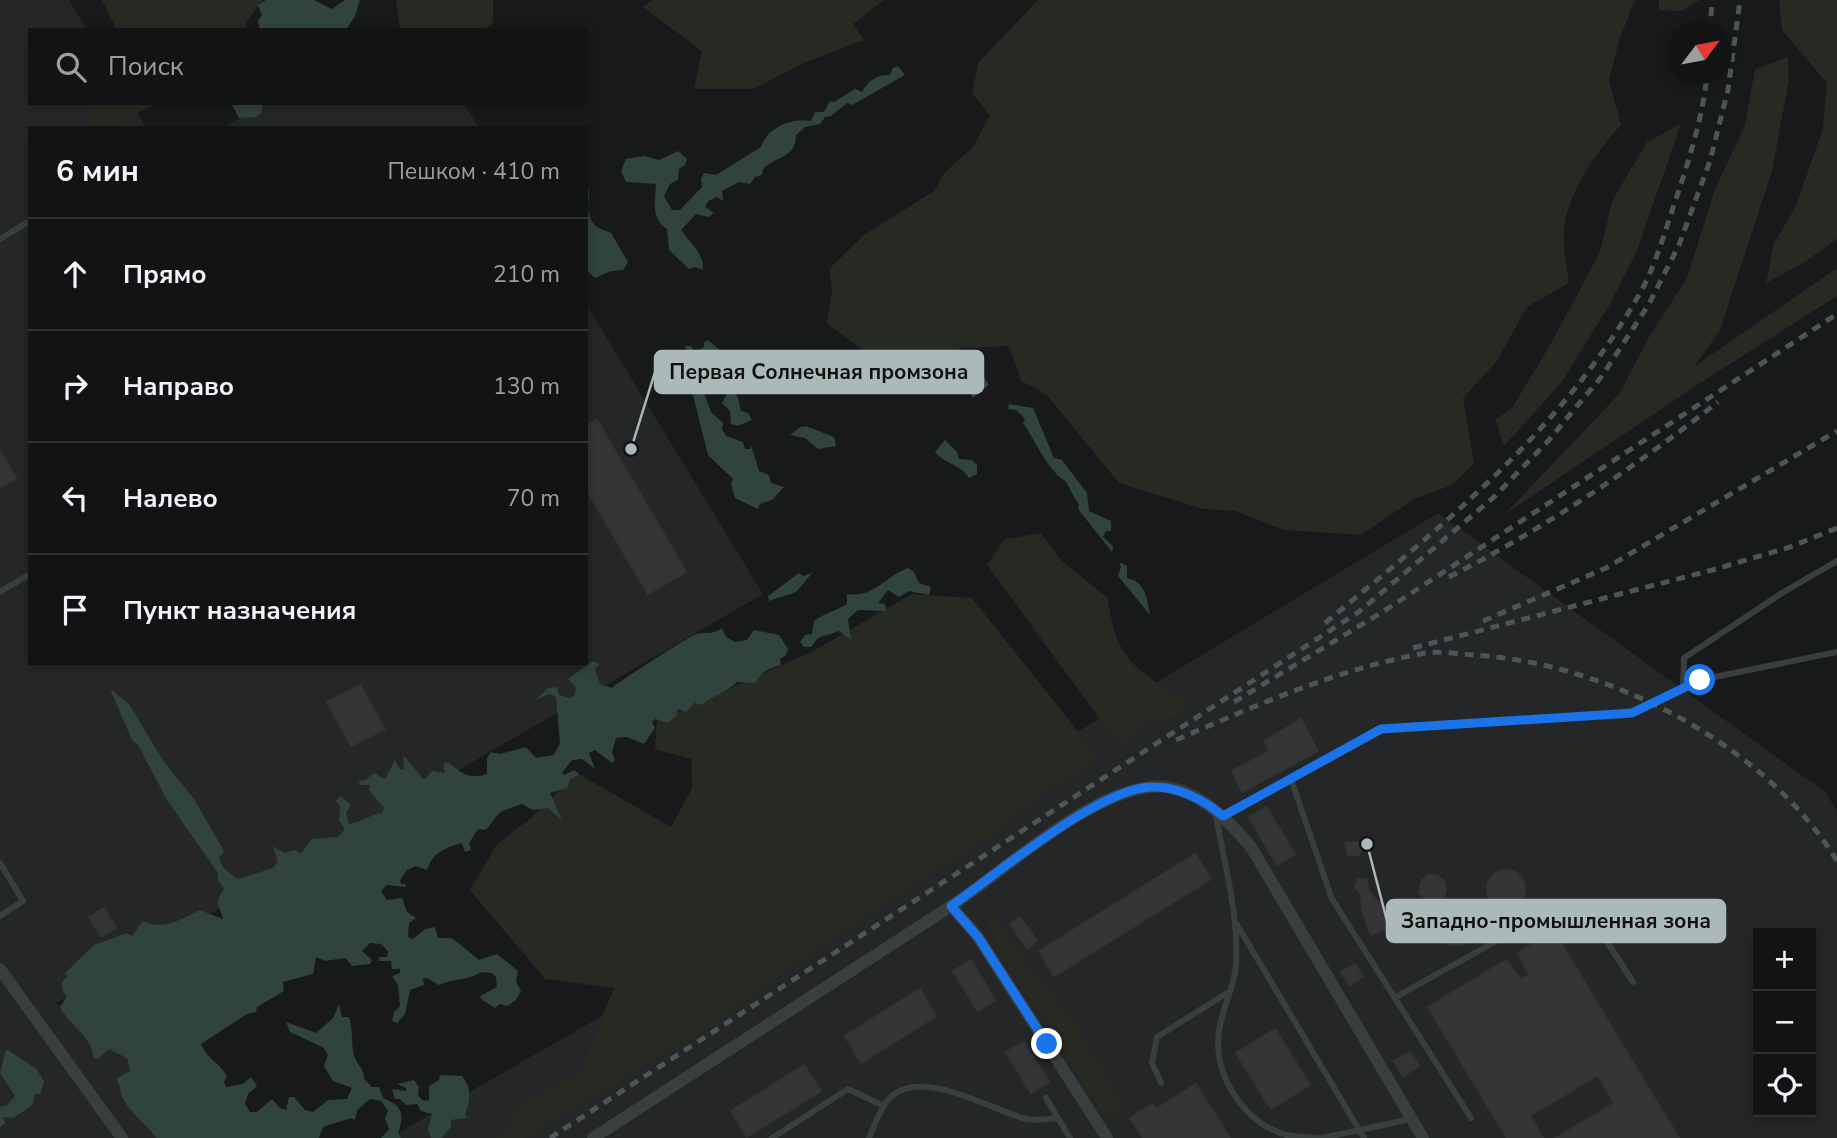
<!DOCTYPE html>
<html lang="ru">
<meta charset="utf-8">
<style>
body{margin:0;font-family:"Nunito Sans",sans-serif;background:#1b1c1d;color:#f1f3f6}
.controls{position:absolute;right:21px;bottom:21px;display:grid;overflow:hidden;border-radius:0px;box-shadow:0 4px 10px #0003}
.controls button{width:63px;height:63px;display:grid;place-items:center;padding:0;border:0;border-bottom:2px solid #313234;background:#121314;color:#f1f3f6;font:35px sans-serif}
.compass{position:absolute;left:1669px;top:21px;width:63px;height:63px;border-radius:50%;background:#121314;box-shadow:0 4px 10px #0003;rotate:58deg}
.stop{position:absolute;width:21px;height:21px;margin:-16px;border:5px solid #1a73e8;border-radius:50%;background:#fff}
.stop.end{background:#1a73e8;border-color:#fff;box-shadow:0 2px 7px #0008}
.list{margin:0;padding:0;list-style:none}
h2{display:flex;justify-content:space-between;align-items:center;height:91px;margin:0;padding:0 28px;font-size:30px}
h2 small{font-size:23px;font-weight:400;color:#9c9ea0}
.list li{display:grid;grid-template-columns:46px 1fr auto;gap:21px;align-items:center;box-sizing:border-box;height:112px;padding:0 28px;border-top:2px solid #313234}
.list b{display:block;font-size:26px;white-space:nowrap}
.list em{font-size:23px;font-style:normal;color:#9c9ea0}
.icon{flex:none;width:38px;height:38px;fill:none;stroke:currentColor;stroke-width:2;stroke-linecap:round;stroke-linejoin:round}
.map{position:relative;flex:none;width:1837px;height:1138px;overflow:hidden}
.search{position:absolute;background:#121314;box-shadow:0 4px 10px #0003;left:28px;top:28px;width:560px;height:77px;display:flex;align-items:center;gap:18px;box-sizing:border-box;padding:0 24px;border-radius:0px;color:#9c9ea0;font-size:26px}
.panel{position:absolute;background:#121314;box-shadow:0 4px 10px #0003;left:28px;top:126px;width:560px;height:539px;border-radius:0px}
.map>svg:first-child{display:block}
.built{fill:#242627;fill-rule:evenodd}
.green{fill:#262a22}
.water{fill:#31433e}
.building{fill:#333536;stroke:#323436;stroke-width:2}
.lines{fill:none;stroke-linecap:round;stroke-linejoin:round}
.service{stroke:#393e3f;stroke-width:6}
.minor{stroke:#393e3f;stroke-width:12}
.rail{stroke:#4e5556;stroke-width:5;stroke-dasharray:9 7;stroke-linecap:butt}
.route{stroke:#1a73e8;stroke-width:9}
.leader{fill:none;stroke:#abb9b9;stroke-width:2.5}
.callout-dot{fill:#abb9b9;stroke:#131415;stroke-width:2.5}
.callout{fill:#abb9b9;stroke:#abb9b9;stroke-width:2.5}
.callout-label{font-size:21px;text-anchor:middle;font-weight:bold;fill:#111}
</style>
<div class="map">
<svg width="1837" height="1138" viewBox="0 0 1837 1138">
<rect width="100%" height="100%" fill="#18191a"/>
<path class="built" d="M 0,0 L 69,0 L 87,30 L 30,30 L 30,103 L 132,103 L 146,128 L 30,128 L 30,663 L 586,663 L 586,304 L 763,594 L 56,1003 L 293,1138 L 0,1138 Z
M 265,103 L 464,103 L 479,128 L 224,128 Z
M 1438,513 L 1825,792 L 1837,811 L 1837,1138 L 389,1138 L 843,878 L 1167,676 ZM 1758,933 L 1811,933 L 1811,1112 L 1758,1112 Z"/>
<path class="green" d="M 102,0 L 263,0 L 246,22 L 246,30 L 117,30 Z
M 396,0 L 493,0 L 493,23 L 483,30 L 400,30 Z
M 653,0 L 884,0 L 853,24 L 864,40 L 806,62 L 753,89 L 694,89 L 702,51 L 643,7 Z
M 1038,0 L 1635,0 L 1620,38 L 1609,80 L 1621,125 C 1598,150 1577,180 1567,213 C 1560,234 1566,262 1569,283 L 1527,307 L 1497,361 L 1463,398 L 1474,464 L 1452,485 L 1414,499 L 1361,535 L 1284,530 L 1235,511 L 1203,509 L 1119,483 L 1046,394 L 1021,381 L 1009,346 L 961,348 L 919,365 L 881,364 L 827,323 L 832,291 L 829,269 L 864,235 L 934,191 L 945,172 L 974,146 L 990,115 L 972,93 L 978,63 Z
M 1659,0 L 1700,0 L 1681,11 L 1659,10 Z
M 1779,0 L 1837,0 L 1837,239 L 1805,262 L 1766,283 L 1774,243 L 1796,206 L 1823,128 L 1827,83 L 1782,30 Z
M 1788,57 L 1789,80 L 1772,171 L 1720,330 L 1695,366 L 1837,268 L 1837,296 L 1700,383 L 1504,515 L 1619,394 L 1649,337 L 1687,278 L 1715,189 L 1745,125 L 1755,69 Z
M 89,103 L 157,103 L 110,128 L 88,123 Z
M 1681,124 L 1636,253 L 1610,304 L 1561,383 L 1504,446 L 1495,420 L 1512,408 L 1550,345 L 1600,252 L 1612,201 L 1647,142 Z
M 1041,533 L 1061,560 L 1108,598 C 1115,662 1139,671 1189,702 L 1181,716 L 1145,721 L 1121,748 L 987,565 L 1005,539 Z
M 912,594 L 972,598 L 1100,759 L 1051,789 L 987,839 L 854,924 L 704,1030 L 525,1138 L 495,1138 L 531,1097 L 580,1071 L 614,988 L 545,979 L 470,890 L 497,844 L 532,817 L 577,773 L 671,827 L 692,788 L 691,759 L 655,749 L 657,721 L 813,651 Z
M 993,912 L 1029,968 L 1072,1017 L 1122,1103 L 1107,1120 L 999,952 L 987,921 Z"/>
<path class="water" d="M 266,0 L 314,0 L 332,9 L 345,0 L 360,0 L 355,16 L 346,30 L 260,30 L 258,21 L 262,15 L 258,5 Z
M 898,66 L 905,75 L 852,105 L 847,103 L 831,116 L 825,117 L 820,124 L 805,127 L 796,135 C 796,158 778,155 763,169 L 762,175 L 755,177 L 750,184 L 739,182 L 722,191 L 723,201 L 717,197 L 708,201 L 705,207 L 714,213 L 708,217 L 696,214 L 681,230 C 689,241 705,255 703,270 L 695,267 L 689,269 L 669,250 L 667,229 C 651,220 655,201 656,184 L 626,182 L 621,171 L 626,159 L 644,156 L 659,160 L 678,151 L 687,159 L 685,165 L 679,169 L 678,180 L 670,184 L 664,196 L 672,210 L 680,210 L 702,187 L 701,179 L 704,173 L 716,175 L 761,147 C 768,126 792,118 811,121 L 815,112 L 824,112 L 830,101 L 834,102 L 855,89 L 862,92 C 868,80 878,74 890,75 L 893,68 Z
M 231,103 L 263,103 L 261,113 L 256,117 L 239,118 Z
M 586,187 L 589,189 L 588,211 L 592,222 L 598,228 L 611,233 L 628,262 L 623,270 L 611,271 L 595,278 L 586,269 Z
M 708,340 L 729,358 L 728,362 L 721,359 L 716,361 L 717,366 L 738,398 L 741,411 L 748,413 L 752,420 L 738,426 L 731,424 L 730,411 L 722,403 L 727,394 L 720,393 L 714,387 L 704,393 L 711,412 L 723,423 L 722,429 L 726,436 L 743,442 L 745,449 L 750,449 L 751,445 L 759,471 L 769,475 L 771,483 L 784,487 L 772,500 L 760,504 L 758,509 L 735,498 L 731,484 L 733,479 L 708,455 L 693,395 L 683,389 L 691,388 L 688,377 L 703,383 L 703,369 L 692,366 L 685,346 L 691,346 L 695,352 L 704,347 L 704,342 Z
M 973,365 L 978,368 L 989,385 L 973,398 L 969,392 L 977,380 Z
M 1009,404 L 1033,408 L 1054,458 L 1062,460 L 1087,493 L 1089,511 L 1111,521 L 1111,531 L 1106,531 L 1103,537 L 1113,546 L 1112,552 L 1078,509 L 1079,504 C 1073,498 1069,484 1065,481 C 1045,467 1037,443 1023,423 L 1025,419 L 1016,410 L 1008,409 Z
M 806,426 L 834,437 L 836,446 L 818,449 L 805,438 L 790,435 L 800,427 Z
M 945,440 L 957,452 L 959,459 L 972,460 L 977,465 L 977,474 L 969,478 C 960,464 945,464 935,452 Z
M 1119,562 L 1127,566 L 1127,578 C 1146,582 1147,599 1150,615 L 1118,576 L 1121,567 Z
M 908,568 L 914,572 L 919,583 L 931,587 L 929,595 L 909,591 L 899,597 L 888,590 L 878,603 L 885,604 L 886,611 L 858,610 L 848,619 L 851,640 L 839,631 L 818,638 L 811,647 L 804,647 L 800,642 L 805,635 L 812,634 L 814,621 C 826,612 837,611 847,604 L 847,594 C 874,598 884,577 908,568 Z
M 813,572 L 796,592 L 769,601 L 768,596 L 799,573 L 804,576 Z
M 722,628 L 726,637 L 735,642 L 747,640 L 754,630 L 779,635 L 788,649 L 786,655 L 780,659 L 781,665 C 770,668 759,672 756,683 L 737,682 C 726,693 713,695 702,705 L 695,703 L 686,712 L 678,709 L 676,716 L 668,723 L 655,719 L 652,722 L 655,728 L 644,744 L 627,737 L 616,738 L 612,752 L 615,760 L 612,763 L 595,750 L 589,753 L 595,769 L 582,759 L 572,760 L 562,773 L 564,775 L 574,770 L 579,774 L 570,780 L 567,788 L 550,793 L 562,820 L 548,808 L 533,810 L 522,804 L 500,812 L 486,830 L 478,829 L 469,843 L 471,850 L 465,852 L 462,843 C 445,848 433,852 427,870 L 416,866 L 407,870 L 400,880 L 401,884 L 406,884 L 405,887 L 387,885 L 381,891 L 387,900 L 402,898 L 407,912 L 416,918 L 409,923 L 408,937 L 413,939 L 425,929 L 435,927 L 438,938 L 452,938 L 479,960 L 497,954 L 518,971 L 516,982 L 521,991 L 516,1000 L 507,1006 L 500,1004 L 495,1008 L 481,999 L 480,996 L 497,987 L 496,977 L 492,973 L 481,972 C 469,981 453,978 439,985 L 427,978 L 423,979 L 424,985 L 410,990 L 405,1014 L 397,1023 L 392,1021 L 394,1012 L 400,1006 L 398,985 L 392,976 L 400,973 L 400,969 L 392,969 L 391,961 L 379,961 L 379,957 L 387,957 L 388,951 L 381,944 L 370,943 L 362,951 L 372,960 L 370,964 L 352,966 L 345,958 L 325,961 L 316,957 L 313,974 L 283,982 L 284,991 L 257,1007 L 256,1012 L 247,1014 L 201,1044 C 207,1059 219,1062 227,1076 L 224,1082 L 226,1087 L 243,1084 L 251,1077 L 257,1086 L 248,1094 L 245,1104 L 250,1112 L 257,1112 L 272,1099 L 280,1108 L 286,1110 L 289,1097 L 294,1097 L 305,1110 L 313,1112 L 328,1100 L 347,1099 L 352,1088 L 333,1081 L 324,1066 L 328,1055 L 324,1048 L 290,1032 L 286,1022 L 316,1033 L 333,1018 L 339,1004 L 342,1017 L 349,1017 C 354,1030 350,1045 355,1058 C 359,1067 364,1069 364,1079 L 372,1087 L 379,1087 L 383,1098 C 402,1106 405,1113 398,1133 L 401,1138 L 381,1138 L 389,1129 L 385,1118 L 388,1111 L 381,1101 L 370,1099 L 357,1110 L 355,1120 L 351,1118 L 323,1127 L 319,1138 L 156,1138 C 147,1124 130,1113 123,1099 C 120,1092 121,1086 116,1079 L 130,1071 L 127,1058 L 109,1049 L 98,1059 L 94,1058 C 91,1035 70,1027 60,1007 L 67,996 L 62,990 L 62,982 L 67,977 L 65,973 L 94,945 L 127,933 L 132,936 L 143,921 C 164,931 181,919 200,910 L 223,919 L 217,902 L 224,888 L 218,880 L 218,873 L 167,800 L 138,745 L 132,740 L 110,689 L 129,704 L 162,759 L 194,799 L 224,851 L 219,858 L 224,869 L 238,879 L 273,868 L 278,862 L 273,846 L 284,853 L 294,850 L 301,853 L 312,839 L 338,837 L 345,830 L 339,820 L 340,806 L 336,801 L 340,796 L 351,805 L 346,813 L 349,824 C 362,822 369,815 382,813 L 384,808 L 369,790 L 370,785 L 361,785 L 358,781 L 365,780 L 374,773 L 385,779 L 395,760 L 400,769 L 404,770 L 403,755 L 424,780 L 432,771 L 445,773 L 443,764 L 448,762 C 460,773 470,780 487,774 L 487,758 L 491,752 L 500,754 L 526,747 L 536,758 L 554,755 L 560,743 L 556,697 L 549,694 L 535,700 L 548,688 L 557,687 L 559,695 L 569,698 L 574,696 L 576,688 L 568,679 L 593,661 L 600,664 L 595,669 L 600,684 L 612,688 C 620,681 688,637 696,634 C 706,632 713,635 722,628 Z
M 6,1049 L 37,1069 L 44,1082 L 40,1094 L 35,1094 L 33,1105 L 13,1118 L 3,1117 L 5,1123 L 0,1127 L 0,1107 L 7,1105 L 15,1096 L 0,1073 Z
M 440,1075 L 462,1076 C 472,1088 471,1099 465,1114 L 467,1118 L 451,1120 L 451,1127 L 442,1138 L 431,1138 L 428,1129 L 432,1114 L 421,1111 L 417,1104 L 406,1105 L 400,1099 L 395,1099 L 392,1089 L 406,1091 L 406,1088 L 397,1084 L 414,1080 L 419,1087 L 418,1095 L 423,1101 L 429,1100 L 429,1086 L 439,1080 Z"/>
<path class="building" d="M 597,420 L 686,572 L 648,594 L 586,489 L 586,426 Z
M 0,452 L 16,478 L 0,488 Z
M 360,685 L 385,729 L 351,746 L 327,702 Z
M 1301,719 L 1318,751 L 1242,792 L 1232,771 L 1270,751 L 1264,741 Z
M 1266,807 L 1295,854 L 1277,865 L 1249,817 Z
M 1358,842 L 1362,848 L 1359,855 L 1348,855 L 1345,843 Z
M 1195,854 L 1211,879 L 1054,976 L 1039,951 Z
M1487 889a19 19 0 1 1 38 0a19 19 0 1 1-38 0Z
M 1429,875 L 1438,876 L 1444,881 L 1446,890 L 1442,903 L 1429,902 L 1419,893 L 1422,880 Z
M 1358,879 L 1367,880 L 1368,890 L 1383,908 L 1390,928 L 1371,935 L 1362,910 L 1361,894 L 1355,887 Z
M1437 926a19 19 0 1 1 38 0a19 19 0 1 1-38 0Z
M 104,908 L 116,928 L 101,937 L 89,917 Z
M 1020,917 L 1037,941 L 1027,948 L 1010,924 Z
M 1554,931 L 1646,1084 L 1679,1138 L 1556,1138 L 1614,1103 L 1598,1075 L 1530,1116 L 1543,1138 L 1507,1138 L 1428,1007 L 1506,960 L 1521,979 L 1529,975 L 1518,953 Z
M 971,960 L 995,1000 L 978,1011 L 953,971 Z
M 1355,964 L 1363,977 L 1349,985 L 1341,972 Z
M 920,989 L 936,1016 L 861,1063 L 845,1036 Z
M 1275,1029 L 1310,1085 L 1271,1109 L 1236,1053 Z
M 1024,1042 L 1049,1082 L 1031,1093 L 1006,1052 Z
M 1410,1052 L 1419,1066 L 1403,1076 L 1394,1061 Z
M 804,1065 L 821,1091 L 747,1137 L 731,1111 Z
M 1196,1084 L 1230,1138 L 1143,1138 L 1130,1118 L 1153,1104 L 1156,1109 Z"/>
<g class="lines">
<path class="service" d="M 0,239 L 30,221
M 0,592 L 30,574
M 1683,688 L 1684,658 L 1782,593 L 1837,561
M 1291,779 L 1332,899 L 1471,1118
M 1216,815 C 1224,863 1239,915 1236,964 C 1235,986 1222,1008 1219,1031 C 1213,1075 1243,1122 1286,1135 C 1296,1137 1308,1137 1318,1138
M 1222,816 L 1381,729 L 1632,713 L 1700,680 L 1837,652
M 0,863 L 23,901 L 0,916
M 1236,923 L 1364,1138
M 1396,997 L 1516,930 L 1585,908 L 1633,982
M 1161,1083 L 1152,1063 L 1157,1037 L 1227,993
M 1046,1098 L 1070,1138
M 772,1138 L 848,1089 L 884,1106
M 869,1138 C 875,1124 881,1106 892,1096 C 924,1068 991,1110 1026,1119 C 1035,1121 1048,1119 1058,1118
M 1322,1138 L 1411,1119"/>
<path class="minor" d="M 951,906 L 978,937 L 1107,1138
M 0,969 L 122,1138
M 593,1138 C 711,1061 830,985 948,908 C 1005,871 1084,795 1150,787 C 1192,782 1226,818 1251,847 L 1423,1138"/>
<path class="rail" d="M 1710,32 L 1712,0
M 1449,577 C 1544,529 1635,467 1718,402
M 1483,621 L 1606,568 L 1837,431
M 1325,623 C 1442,526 1558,434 1636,300 C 1654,271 1664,234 1675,202 C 1689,160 1703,117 1707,74
M 1413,648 L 1716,569 L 1790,547 L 1837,528
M 1234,702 L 1384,611 L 1837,314
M 1176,740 C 1257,705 1338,669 1425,653 C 1440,651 1458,654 1473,655 C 1606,662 1767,745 1837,861
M 550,1138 L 1360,611 L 1494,497 L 1548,441 L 1602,376 L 1649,304 L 1679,245 L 1710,161 L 1728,90 L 1740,0"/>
</g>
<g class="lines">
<path class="route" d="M 1047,1044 L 978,937 L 951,906 C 996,875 1102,785 1154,787 C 1179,787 1204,800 1223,816 L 1381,729 L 1632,713 L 1700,680"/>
</g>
<path class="leader" d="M631 449L655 372M1367 844L1387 921"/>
<g class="callout-dot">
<circle cx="631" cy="449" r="7"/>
<circle cx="1367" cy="844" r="7"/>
</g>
<g class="callout">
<rect x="655" y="351" width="328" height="42" rx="7"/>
<rect x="1387" y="900" width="338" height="42" rx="7"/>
</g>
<g class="callout-label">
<text x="819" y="379">Первая Солнечная промзона</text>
<text x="1556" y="928">Западно-промышленная зона</text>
</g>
</svg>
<div class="controls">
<button>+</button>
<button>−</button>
<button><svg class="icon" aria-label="locate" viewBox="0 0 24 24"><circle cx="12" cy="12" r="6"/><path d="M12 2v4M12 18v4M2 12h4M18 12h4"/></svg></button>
</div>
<svg class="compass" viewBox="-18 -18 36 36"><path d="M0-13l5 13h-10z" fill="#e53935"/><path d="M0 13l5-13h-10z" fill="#9c9ea0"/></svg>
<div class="stop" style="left:1700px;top:680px"></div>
<div class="stop end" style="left:1047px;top:1044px"></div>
<div class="search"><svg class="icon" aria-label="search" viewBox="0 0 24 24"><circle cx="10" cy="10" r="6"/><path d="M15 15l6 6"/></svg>Поиск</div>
<section class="panel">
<h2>6 мин<small>Пешком · 410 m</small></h2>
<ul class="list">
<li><svg class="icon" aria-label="ahead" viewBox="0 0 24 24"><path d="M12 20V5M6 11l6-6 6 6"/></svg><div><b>Прямо</b></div><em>210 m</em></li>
<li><svg class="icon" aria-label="right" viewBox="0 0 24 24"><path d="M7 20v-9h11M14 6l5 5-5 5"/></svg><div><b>Направо</b></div><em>130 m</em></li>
<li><svg class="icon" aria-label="left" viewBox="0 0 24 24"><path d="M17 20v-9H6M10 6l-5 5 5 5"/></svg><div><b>Налево</b></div><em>70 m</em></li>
<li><svg class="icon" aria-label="arrive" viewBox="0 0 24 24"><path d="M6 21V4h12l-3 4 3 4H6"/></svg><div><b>Пункт назначения</b></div></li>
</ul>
</section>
</div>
